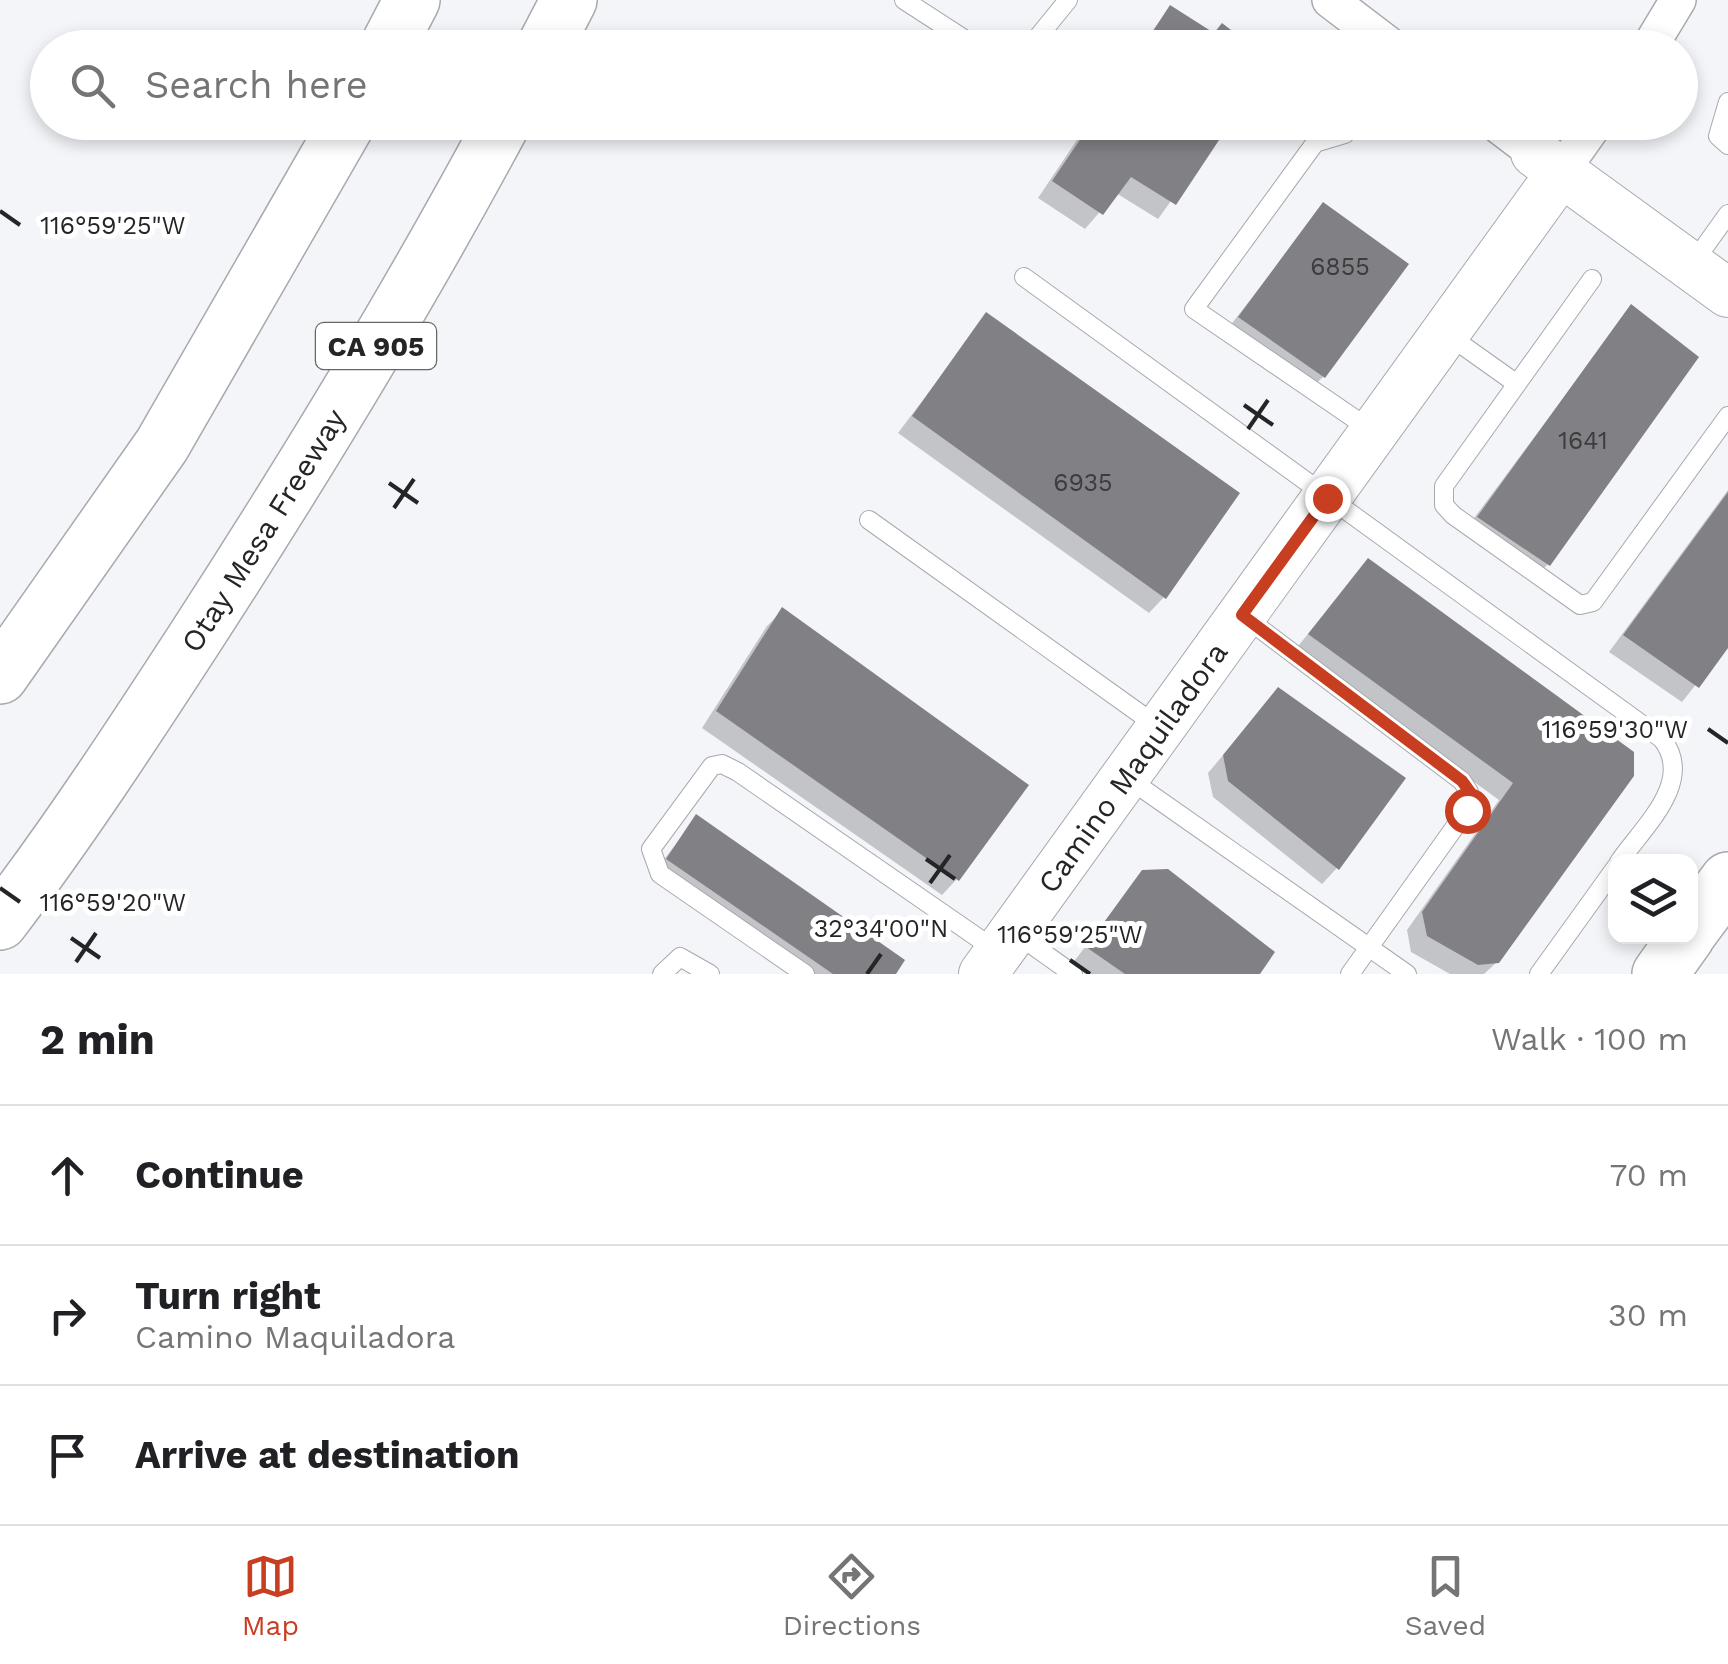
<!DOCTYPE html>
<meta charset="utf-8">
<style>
body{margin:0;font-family:"Work Sans",sans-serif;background:#f6f6f6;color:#202124}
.controls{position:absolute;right:30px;bottom:30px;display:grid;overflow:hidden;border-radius:20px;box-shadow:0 5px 15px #0003}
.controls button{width:90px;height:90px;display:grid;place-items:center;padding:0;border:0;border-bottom:2px solid #e0e0e0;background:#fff;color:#202124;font:50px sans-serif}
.stop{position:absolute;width:30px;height:30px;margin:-22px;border:8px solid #c83e20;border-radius:50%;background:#fff}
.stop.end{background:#c83e20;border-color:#fff;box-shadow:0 2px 10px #0008}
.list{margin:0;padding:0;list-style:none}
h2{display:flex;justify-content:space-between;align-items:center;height:130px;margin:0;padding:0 40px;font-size:42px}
h2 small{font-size:32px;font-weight:400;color:#757577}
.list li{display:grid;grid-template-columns:65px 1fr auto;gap:30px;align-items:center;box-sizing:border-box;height:140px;padding:0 40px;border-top:2px solid #e0e0e0}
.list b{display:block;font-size:38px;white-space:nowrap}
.list p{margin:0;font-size:32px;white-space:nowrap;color:#757577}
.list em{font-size:32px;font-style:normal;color:#757577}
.icon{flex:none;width:55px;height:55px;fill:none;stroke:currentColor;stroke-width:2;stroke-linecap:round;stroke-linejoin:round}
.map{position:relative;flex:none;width:1728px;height:974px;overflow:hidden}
.search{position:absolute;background:#fff;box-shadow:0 5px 15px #0003;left:30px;right:30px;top:30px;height:110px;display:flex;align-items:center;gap:25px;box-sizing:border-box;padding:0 35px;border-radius:55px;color:#757577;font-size:38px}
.sheet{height:550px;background:#fff}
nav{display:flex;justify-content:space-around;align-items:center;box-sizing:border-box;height:140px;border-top:2px solid #e0e0e0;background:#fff;font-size:28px;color:#757577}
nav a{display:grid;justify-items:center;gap:5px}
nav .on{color:#c83e20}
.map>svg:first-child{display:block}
.shadow{fill:#0003}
.building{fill:#818185}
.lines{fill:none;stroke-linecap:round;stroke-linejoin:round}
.lane-casing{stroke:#a7a9ae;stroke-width:20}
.street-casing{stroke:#a7a9ae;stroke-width:38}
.secondary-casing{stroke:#a7a9ae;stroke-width:50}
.primary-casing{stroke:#a7a9ae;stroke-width:58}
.highway-casing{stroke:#a7a9ae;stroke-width:58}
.lane{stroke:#fff;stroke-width:18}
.street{stroke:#fff;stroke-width:35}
.secondary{stroke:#fff;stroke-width:48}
.primary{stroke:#fff;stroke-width:55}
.highway{stroke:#fff;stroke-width:55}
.route{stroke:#c83e20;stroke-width:12}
.ticks{fill:none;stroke:#242526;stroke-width:4}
.labels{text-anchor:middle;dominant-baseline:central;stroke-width:10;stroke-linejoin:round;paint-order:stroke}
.number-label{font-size:25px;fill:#3b3c3e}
.shield{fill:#fff;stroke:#666667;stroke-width:2.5}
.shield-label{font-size:28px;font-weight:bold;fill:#242526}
.street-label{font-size:30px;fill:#242526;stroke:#fff}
.ticks-label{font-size:25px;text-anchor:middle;fill:#242526;stroke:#fff;stroke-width:10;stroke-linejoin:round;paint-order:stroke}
</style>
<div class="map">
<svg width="1728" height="974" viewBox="0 0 1728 974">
<rect width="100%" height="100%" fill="#f3f5f9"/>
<path class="shadow" d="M 1170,8 L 1213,35 L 1250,48 L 1139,48 Z
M 1089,122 L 1228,122 L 1158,219 L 1116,193 L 1085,229 L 1038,198 Z
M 1323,206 L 1323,377 L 1307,392 L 1226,331 Z
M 1631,307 L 1548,564 L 1533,580 L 1463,533 Z
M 987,315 L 1164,597 L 1149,613 L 898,433 Z
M 1728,490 L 1728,644 L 1682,702 L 1609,652 Z
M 1368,561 L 1632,753 L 1498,961 L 1484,974 L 1450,974 L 1411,952 L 1407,930 L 1499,800 L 1294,651 Z
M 782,611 L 957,879 L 942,895 L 702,728 L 767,626 Z
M 1278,690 L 1337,868 L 1322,884 L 1213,797 L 1208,773 Z
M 696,818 L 893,974 L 794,974 L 652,875 Z
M 1143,872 L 1257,974 L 1086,974 L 1072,964 Z"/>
<path class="building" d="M 1170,5 L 1214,33 L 1222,23 L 1254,48 L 1142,48 Z
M 1092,122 L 1231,122 L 1176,205 L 1131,177 L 1103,215 L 1052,181 Z
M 1323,202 L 1409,264 L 1325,378 L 1238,317 Z
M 1631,304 L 1699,357 L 1550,566 L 1477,517 Z
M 986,312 L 1240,493 L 1166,599 L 912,416 Z
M 1728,492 L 1728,648 L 1699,688 L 1623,635 Z
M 1368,558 L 1634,752 L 1634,776 L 1499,963 L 1478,965 L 1427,936 L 1422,912 L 1513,783 L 1308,634 Z
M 782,607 L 1029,785 L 959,881 L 716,711 Z
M 1278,687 L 1406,778 L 1339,870 L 1228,781 L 1223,755 Z
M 696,814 L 905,960 L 896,974 L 833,974 L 666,859 Z
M 1168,869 L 1275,952 L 1260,974 L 1125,974 L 1086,947 L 1142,870 Z"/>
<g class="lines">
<g class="lane-casing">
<path id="lane" d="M 904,0 L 978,48
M 1029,48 L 1068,0
M 1728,102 L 1718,136 L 1728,145
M 1354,122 L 1345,134 L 1315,143 L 1194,309 L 1374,432
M 1693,263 L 1728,214
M 1024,277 L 1662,739 C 1695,781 1645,825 1619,862
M 1592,279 L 1444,486 L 1444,505 L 1453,515 L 1580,605 L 1593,602 L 1728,416
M 1448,335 L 1517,384
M 869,520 L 1160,728
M 1242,615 L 1462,781 L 1469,792 L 1467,810 L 1350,974
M 1126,777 L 1407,974
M 1014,932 L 1073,974
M 662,974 L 680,957 L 710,974
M 805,974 L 660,874 L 651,849 L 712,766 L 722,764 L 738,772 L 997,951
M 1539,974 L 1616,867"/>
</g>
<g class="street-casing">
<path id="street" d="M 1330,0 L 1393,48
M 1649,48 L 1678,0
M 1494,122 L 1535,153
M 1547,191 L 1596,122"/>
</g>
<g class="secondary-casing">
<g id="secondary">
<path d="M 1535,153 L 1728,293"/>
<path id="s1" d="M 983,974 L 1546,193"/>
</g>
</g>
<g class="primary-casing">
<path id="primary" d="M 1690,931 L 1728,880
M 1660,974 L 1687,936"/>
</g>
<g class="highway-casing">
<g id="highway">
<path d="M 387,48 L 412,0"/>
<path d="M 544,48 L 569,0"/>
<path d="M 0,676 L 162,445 L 348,122"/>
<path id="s2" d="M 0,922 C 70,830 134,732 197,635 C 305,468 409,298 503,122"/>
</g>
</g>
<use href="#lane" class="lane"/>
<use href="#street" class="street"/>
<use href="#secondary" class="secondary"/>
<use href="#primary" class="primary"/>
<use href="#highway" class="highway"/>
</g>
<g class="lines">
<path class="route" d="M 1327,498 L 1242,615 L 1462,781 L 1470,792 L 1467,810"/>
</g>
<path class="ticks" d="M 0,211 L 20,225M 1244,405 L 1273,425M 1248,429 L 1268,400M 389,483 L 418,503M 394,508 L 414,479M 1708,729 L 1728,743M 926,859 L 955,879M 930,883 L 950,855M 0,888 L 20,902M 71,938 L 100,958M 1070,960 L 1090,974M 76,962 L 96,933M 867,974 L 881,954"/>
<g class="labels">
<g class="number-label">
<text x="1340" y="266">6855</text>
<text x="1583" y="440">1641</text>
<text x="1083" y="482">6935</text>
</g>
<rect class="shield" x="316" y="323" width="120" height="46" rx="8"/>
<g class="shield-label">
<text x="376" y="346">CA 905</text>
</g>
<g class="street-label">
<text stroke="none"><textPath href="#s2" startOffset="472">Otay Mesa Freeway</textPath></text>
<text stroke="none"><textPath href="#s1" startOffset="255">Camino Maquiladora</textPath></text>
</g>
</g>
<g class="ticks-label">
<text x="113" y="234">116°59'25"W</text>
<text x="1615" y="738">116°59'30"W</text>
<text x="113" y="911">116°59'20"W</text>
<text x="881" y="937">32°34'00"N</text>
<text x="1070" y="943">116°59'25"W</text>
</g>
</svg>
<div class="controls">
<button><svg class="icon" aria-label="layers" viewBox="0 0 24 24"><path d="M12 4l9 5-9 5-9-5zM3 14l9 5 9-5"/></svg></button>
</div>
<div class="stop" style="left:1467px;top:810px"></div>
<div class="stop end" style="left:1327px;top:498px"></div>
<div class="search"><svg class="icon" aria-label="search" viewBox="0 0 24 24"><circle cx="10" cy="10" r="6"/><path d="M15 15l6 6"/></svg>Search here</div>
</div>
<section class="sheet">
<h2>2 min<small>Walk · 100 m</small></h2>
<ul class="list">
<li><svg class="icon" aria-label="ahead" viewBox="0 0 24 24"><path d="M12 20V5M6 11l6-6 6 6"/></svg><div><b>Continue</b></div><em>70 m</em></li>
<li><svg class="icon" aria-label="right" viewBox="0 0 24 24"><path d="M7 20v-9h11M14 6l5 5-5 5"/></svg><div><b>Turn right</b><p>Camino Maquiladora</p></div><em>30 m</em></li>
<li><svg class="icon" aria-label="arrive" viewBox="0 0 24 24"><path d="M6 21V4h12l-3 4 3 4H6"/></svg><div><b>Arrive at destination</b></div></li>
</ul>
</section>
<nav>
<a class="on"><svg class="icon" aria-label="map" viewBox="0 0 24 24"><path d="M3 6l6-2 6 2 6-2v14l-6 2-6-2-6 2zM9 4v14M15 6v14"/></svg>Map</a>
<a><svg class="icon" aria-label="directions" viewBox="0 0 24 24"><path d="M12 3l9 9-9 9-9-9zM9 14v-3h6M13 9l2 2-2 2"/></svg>Directions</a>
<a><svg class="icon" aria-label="saved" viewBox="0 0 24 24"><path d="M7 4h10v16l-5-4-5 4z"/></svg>Saved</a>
</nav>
